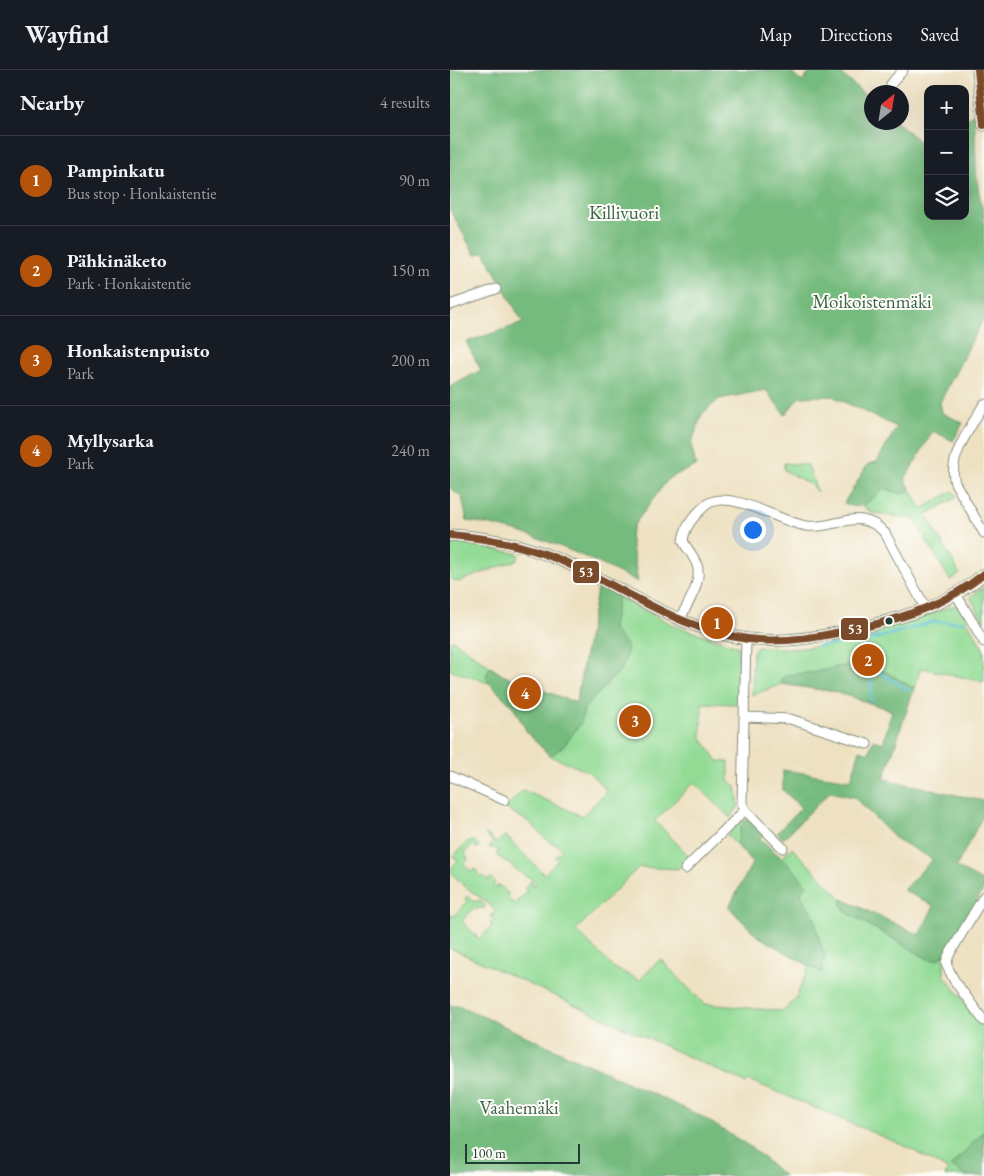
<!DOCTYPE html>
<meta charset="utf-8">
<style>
body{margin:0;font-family:"EB Garamond",serif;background:#242831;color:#f1f3f6}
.controls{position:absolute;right:15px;top:15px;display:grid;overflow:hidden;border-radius:10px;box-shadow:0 5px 20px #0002}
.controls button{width:45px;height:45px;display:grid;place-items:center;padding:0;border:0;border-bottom:1px solid #363941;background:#171b24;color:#f1f3f6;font:25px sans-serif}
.compass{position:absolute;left:414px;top:15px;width:45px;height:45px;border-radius:50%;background:#171b24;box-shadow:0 5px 20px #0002;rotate:30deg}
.scale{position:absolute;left:15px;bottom:12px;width:115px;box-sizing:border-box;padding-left:5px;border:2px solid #1f3d34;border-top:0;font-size:14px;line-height:18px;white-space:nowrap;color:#1f3d34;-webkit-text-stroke:4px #fdfcf7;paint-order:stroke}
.you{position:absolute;left:302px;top:459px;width:18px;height:18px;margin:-12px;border:4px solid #fff;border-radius:50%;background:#1a73e8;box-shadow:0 0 0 8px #1a73e833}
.badge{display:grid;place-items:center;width:32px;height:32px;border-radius:50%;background:#b45309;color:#fff;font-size:16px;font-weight:700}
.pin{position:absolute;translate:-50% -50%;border:2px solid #fff;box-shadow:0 1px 5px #0006}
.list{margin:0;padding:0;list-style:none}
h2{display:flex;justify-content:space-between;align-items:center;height:65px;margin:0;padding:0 20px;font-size:21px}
h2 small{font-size:16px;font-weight:400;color:#9ea1a6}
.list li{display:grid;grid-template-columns:32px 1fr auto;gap:15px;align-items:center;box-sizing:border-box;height:90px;padding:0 20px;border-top:1px solid #363941}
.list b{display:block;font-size:19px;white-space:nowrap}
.list p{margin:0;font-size:16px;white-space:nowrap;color:#9ea1a6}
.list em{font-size:16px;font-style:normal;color:#9ea1a6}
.icon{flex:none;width:28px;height:28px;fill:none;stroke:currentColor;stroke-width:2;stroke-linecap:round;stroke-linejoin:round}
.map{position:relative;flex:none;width:534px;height:1106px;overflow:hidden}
header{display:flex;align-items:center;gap:30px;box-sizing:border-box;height:70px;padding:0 25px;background:#171b24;border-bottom:1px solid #363941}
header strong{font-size:24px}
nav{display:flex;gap:28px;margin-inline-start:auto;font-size:18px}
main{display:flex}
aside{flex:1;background:#171b24}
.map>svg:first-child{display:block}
.green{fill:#93db95;stroke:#598c64}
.forest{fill:#76bb7e;stroke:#4a7c59}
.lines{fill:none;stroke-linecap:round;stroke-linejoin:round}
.stream{stroke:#5ac2d7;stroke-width:2.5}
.minor-casing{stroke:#868f7b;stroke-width:11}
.tertiary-casing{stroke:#868f7b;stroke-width:13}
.minor{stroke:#fff;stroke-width:9}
.tertiary{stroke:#fff;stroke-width:11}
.bus-1-casing{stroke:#fdfcf7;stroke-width:11}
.bus-1{stroke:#7a4b2a;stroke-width:8}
.bus-dot{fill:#1f3d34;stroke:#fdfcf7;stroke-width:2}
.labels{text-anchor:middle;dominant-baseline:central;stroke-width:4;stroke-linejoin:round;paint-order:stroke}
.park-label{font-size:19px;fill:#3c644c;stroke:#fdfcf7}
.line-badge{stroke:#fdfcf7;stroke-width:2}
.badge-label{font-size:14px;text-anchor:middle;font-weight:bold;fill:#fff}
</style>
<header>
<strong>Wayfind</strong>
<nav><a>Map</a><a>Directions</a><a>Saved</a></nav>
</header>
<main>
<aside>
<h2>Nearby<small>4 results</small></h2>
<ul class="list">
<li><span class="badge">1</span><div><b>Pampinkatu</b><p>Bus stop · Honkaistentie</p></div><em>90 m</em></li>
<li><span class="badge">2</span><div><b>Pähkinäketo</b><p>Park · Honkaistentie</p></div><em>150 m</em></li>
<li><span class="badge">3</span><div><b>Honkaistenpuisto</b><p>Park</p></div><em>200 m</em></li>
<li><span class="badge">4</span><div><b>Myllysarka</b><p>Park</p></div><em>240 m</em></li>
</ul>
</aside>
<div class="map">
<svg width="534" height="1106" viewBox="0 0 534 1106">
<rect width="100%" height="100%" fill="#fdfcf7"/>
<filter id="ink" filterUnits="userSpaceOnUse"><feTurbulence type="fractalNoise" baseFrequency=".02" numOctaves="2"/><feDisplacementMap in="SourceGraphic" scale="10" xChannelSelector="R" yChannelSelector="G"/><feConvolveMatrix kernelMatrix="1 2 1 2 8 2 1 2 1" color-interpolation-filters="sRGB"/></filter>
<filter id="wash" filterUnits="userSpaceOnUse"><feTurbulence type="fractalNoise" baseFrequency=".0096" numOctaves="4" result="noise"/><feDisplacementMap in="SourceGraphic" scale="20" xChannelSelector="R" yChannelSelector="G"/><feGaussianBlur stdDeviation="1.12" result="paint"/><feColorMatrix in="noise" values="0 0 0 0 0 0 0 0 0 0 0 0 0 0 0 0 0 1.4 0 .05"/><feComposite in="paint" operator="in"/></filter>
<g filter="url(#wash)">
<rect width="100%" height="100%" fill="#eee1c2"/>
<path class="green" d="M 334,393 L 358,395 L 367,422 L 361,415 L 334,400 Z
M 434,418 L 452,424 L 461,420 L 472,439 L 503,421 L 507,427 L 476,445 L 510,504 L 500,510 L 464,449 L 422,443 L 413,436 Z
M 11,473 L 69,484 L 67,490 L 8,512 L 0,509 L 0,474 Z
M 148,516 L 225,556 L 288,576 L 288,634 L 252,633 L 251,667 L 268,691 L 279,692 L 279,711 L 286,716 L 289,736 L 280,748 L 244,712 L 205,751 L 240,787 L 228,799 L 189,797 L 126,860 L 164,898 L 190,910 L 210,889 L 254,934 L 334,941 L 346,928 L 359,896 L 306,865 L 279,837 L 303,792 L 277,765 L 290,752 L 295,751 L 311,772 L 330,789 L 342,778 L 392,829 L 469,865 L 493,885 L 497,879 L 494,886 L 494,905 L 534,956 L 534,1106 L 495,1106 L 498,1100 L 457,1077 L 299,1010 L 296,1013 L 0,878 L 0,844 L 3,847 L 17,832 L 15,829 L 17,826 L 25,832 L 29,830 L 36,836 L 33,839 L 30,837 L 27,840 L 24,838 L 12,851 L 29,869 L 42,856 L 40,853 L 44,850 L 41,846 L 46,841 C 31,825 12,819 0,800 L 8,790 L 3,786 L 18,771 L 25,771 L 29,776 L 27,779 L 23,775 L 15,783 L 18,790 L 14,794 L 22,802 L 25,799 L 31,807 L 33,806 L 38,810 L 41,808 L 45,812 L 43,815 L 45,818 L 49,815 L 59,824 L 57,827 L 64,834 L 77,822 L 74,819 L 81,811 L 83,816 L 86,813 C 80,807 75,806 69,802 C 61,796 55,790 46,785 L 49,779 L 39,778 L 43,772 L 35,765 L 37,764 L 47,773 L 55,765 L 94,804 L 108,790 L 105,787 L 112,780 L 106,774 L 99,772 L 79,752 L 55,738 L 73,720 L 132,746 L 157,721 L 139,702 L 100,686 L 77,662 L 64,638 L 39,613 L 0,600 L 0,571 L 3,570 L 52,605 L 126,633 Z
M 534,517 L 534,552 L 520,527 Z
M 505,535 L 510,538 L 534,580 L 534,612 L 471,598 L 455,645 L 386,622 L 332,614 L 302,625 L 303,582 L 307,577 C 322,576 337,580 353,578 C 401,573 459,552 505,535 Z"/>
<path class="forest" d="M 0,0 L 338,0 L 352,12 L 362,0 L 387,0 L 421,30 L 422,52 L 448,53 L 478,79 L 478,146 L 515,146 L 515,52 L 524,42 C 527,77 523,111 534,144 L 534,248 L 490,332 L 492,343 L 513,353 L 503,371 L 483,361 L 455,409 L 461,420 L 452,424 L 434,418 C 422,429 410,443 394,433 L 418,394 L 427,392 L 447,357 L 382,326 L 349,327 L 335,345 L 316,320 L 269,329 L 252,344 L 241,374 L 246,396 L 219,408 L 184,455 L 180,465 L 188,512 C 133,485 79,459 17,451 L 12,427 L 0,418 L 0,317 L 31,300 L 16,272 L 73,253 L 34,182 L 25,185 L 0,140 Z
M 148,516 L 168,526 L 163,559 L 178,578 L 173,597 L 134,639 L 131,653 L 114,676 L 100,686 L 77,662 L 64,638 L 39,613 L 36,606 L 40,597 L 52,605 L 126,633 Z
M 407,593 L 423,595 L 464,618 L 434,709 L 534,731 L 534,744 L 506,797 L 534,812 L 534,818 C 524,837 506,876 490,888 C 486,891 482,890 478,889 L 396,842 L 392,835 L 392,829 L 469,865 L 484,836 L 453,820 L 482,790 L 479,787 L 445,768 L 404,727 L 380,722 L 333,769 L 327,763 L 351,738 L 333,720 L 333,700 L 401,710 L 410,680 L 419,683 L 423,670 L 433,673 L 442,640 L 386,622 L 332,614 L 331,609 L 335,605 L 365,602 Z
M 300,749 L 314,763 L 310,768 C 327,785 343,796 357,816 L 351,822 C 352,832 361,838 364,847 C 368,860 368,872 375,884 L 372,903 L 306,865 L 279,837 L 303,792 L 287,775 L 291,756 L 296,750 Z
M 0,936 L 10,936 L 249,1045 L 302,1078 L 334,1106 L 3,1106 L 2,1100 L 0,1099 Z
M 534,1061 L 534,1106 L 515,1106 L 501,1096 Z"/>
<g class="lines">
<path class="stream" d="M 416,571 L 421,597 L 421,631
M 367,576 L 416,571 L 483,552 L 513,552
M 421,597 L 458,620"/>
</g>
</g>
<g filter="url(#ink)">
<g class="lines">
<g class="minor-casing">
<path id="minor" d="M 441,14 L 453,0
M 0,235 L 46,219
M 534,334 C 522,356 497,387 505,413 L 534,463
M 506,524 L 534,572
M 230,549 C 237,534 253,512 247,495 C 244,486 237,479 233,471 C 234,461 238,455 244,447 C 249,442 254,435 261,432 C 286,422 330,452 356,456 C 386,460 409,435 435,463 L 476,539
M 296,569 L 292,733 L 295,740 L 333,778
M 295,647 L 340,649 L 417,674
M 0,706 L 54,730
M 235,799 L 295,740
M 534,826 L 499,885 L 496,894 L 504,910 L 534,951"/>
</g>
<g class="tertiary-casing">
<path id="tertiary" d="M 528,0 L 534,55
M 0,465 C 38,467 75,475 110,490 C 172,516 230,561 298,569 C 338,574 379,565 418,556 C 459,546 502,532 534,504"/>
</g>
<use href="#minor" class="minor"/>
<use href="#tertiary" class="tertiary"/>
<g class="bus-1-casing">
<path id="bus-1" d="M 528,0 L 534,55
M 0,465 C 38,468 75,475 110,490 C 173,517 229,560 298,569 C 335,574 374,566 410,558 C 455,548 498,533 534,504"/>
</g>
<use href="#bus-1" class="bus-1"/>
</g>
</g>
<circle class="bus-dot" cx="439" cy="551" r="4.5"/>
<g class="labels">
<g class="park-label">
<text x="174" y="142">Killivuori</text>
<text x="422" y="231">Moikoistenmäki</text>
<text x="69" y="1037">Vaahemäki</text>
</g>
</g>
<g class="line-badge">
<rect x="122" y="490" width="28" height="24" rx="5" fill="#7a4b2a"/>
<rect x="390" y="547" width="29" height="24" rx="5" fill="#7a4b2a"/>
</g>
<g class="badge-label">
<text x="136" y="507">53</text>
<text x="405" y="564">53</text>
</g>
</svg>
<div class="controls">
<button>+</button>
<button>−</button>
<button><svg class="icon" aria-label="layers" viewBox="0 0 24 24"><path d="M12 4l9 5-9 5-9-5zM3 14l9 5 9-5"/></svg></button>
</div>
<svg class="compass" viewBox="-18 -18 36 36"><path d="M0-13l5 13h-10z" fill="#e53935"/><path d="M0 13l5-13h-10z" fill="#9ea1a6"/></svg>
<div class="scale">100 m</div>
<div class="you"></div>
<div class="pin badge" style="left:267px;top:553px">1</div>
<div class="pin badge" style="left:418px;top:590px">2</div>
<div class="pin badge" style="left:185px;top:651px">3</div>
<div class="pin badge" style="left:75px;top:623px">4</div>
</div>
</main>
